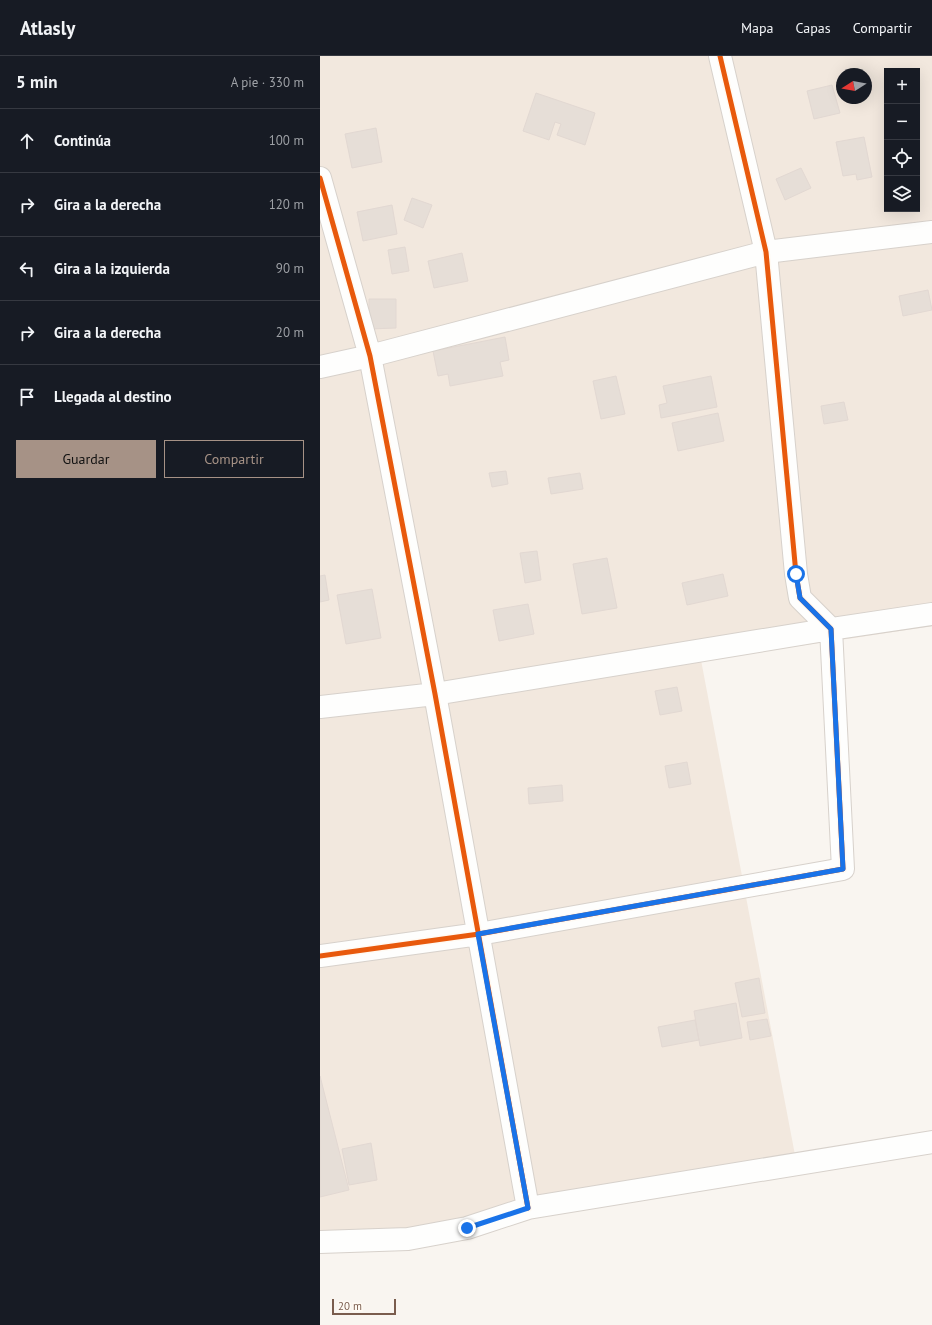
<!DOCTYPE html>
<html lang="es">
<meta charset="utf-8">
<style>
body{margin:0;font-family:"PT Sans",sans-serif;background:#20242c;color:#f1f3f6}
.controls{position:absolute;right:12px;top:12px;display:grid;overflow:hidden;border-radius:0px;box-shadow:0 4px 16px #0002}
.controls button{width:36px;height:36px;display:grid;place-items:center;padding:0;border:0;border-bottom:1px solid #363941;background:#171b24;color:#f1f3f6;font:20px sans-serif}
.compass{position:absolute;left:516px;top:12px;width:36px;height:36px;border-radius:50%;background:#171b24;box-shadow:0 4px 16px #0002;rotate:259deg}
.scale{position:absolute;left:12px;bottom:10px;width:64px;box-sizing:border-box;padding-left:4px;border:2px solid #7a5c4d;border-top:0;font-size:11px;line-height:14px;white-space:nowrap;color:#7a5c4d;-webkit-text-stroke:3px #fffaf3;paint-order:stroke}
.stop{position:absolute;width:12px;height:12px;margin:-9px;border:3px solid #1a73e8;border-radius:50%;background:#fff}
.stop.end{background:#1a73e8;border-color:#fff;box-shadow:0 1px 4px #0008}
.list{margin:0;padding:0;list-style:none}
h2{display:flex;justify-content:space-between;align-items:center;height:52px;margin:0;padding:0 16px;font-size:17px}
h2 small{font-size:13px;font-weight:400;color:#9ea1a6}
.list li{display:grid;grid-template-columns:26px 1fr auto;gap:12px;align-items:center;box-sizing:border-box;height:64px;padding:0 16px;border-top:1px solid #363941}
.list b{display:block;font-size:15px;white-space:nowrap}
.list em{font-size:13px;font-style:normal;color:#9ea1a6}
.actions{display:flex;gap:8px;padding:12px 16px}
.actions a{flex:1;padding:9px 0;border:1px solid #a69286;border-radius:0px;text-align:center;font-size:14px;color:#a69286}
.actions .main{background:#a69286;color:#111}
.icon{flex:none;width:22px;height:22px;fill:none;stroke:currentColor;stroke-width:2;stroke-linecap:round;stroke-linejoin:round}
.map{position:relative;flex:none;width:612px;height:1269px;overflow:hidden}
header{display:flex;align-items:center;gap:24px;box-sizing:border-box;height:56px;padding:0 20px;background:#171b24;border-bottom:1px solid #363941}
header strong{font-size:19px}
nav{display:flex;gap:22px;margin-inline-start:auto;font-size:14px}
main{display:flex}
aside{flex:1;background:#171b24}
.map>svg:first-child{display:block}
.residential{fill:#f2e8de;fill-rule:evenodd}
.building{fill:#e6ded7;stroke:#e2d8d2}
.lines{fill:none;stroke-linecap:round;stroke-linejoin:round}
.minor-casing{stroke:#d7d1cb;stroke-width:24}
.minor{stroke:#fefefd;stroke-width:22}
.cycleway-casing{stroke:#fffaf3;stroke-width:8}
.cycleway{stroke:#e8590c;stroke-width:5}
.route{stroke:#1a73e8;stroke-width:5}
</style>
<header>
<strong>Atlasly</strong>
<nav><a>Mapa</a><a>Capas</a><a>Compartir</a></nav>
</header>
<main>
<aside>
<h2>5 min<small>A pie · 330 m</small></h2>
<ul class="list">
<li><svg class="icon" aria-label="ahead" viewBox="0 0 24 24"><path d="M12 20V5M6 11l6-6 6 6"/></svg><div><b>Continúa</b></div><em>100 m</em></li>
<li><svg class="icon" aria-label="right" viewBox="0 0 24 24"><path d="M7 20v-9h11M14 6l5 5-5 5"/></svg><div><b>Gira a la derecha</b></div><em>120 m</em></li>
<li><svg class="icon" aria-label="left" viewBox="0 0 24 24"><path d="M17 20v-9H6M10 6l-5 5 5 5"/></svg><div><b>Gira a la izquierda</b></div><em>90 m</em></li>
<li><svg class="icon" aria-label="right" viewBox="0 0 24 24"><path d="M7 20v-9h11M14 6l5 5-5 5"/></svg><div><b>Gira a la derecha</b></div><em>20 m</em></li>
<li><svg class="icon" aria-label="arrive" viewBox="0 0 24 24"><path d="M6 21V4h12l-3 4 3 4H6"/></svg><div><b>Llegada al destino</b></div></li>
</ul>
<div class="actions"><a class="main">Guardar</a><a>Compartir</a></div>
</aside>
<div class="map">
<svg width="612" height="1269" viewBox="0 0 612 1269">
<rect width="100%" height="100%" fill="#f9f5f0"/>
<path class="residential" d="M 0,0 L 612,0 L 612,570 L 534,582 L 381,604 L 475,1099 L 48,1183 L 0,1184 ZM 567,15 L 597,15 L 597,153 L 567,153 ZM 522,18 L 546,18 L 546,42 L 522,42 Z"/>
<path class="building" d="M 512,29 L 520,57 L 494,63 L 487,35 Z
M 216,37 L 275,57 L 265,89 L 237,79 L 241,68 L 235,66 L 229,84 L 203,75 Z
M 56,72 L 62,106 L 32,112 L 25,78 Z
M 544,81 L 552,121 L 537,124 L 536,118 L 523,120 L 516,86 Z
M 481,112 L 491,132 L 465,144 L 456,123 Z
M 92,142 L 112,149 L 103,172 L 84,164 Z
M 72,149 L 77,178 L 43,185 L 37,156 Z
M 85,191 L 89,215 L 72,218 L 68,194 Z
M 142,197 L 148,225 L 114,232 L 108,205 Z
M 608,234 L 612,254 L 583,260 L 579,240 Z
M 49,243 L 76,243 L 76,272 L 49,273 Z
M 185,281 L 189,304 L 180,306 L 183,320 L 130,330 L 128,318 L 118,320 L 113,295 Z
M 296,320 L 305,358 L 281,363 L 273,325 Z
M 391,320 L 397,351 L 341,362 L 339,349 L 347,347 L 343,330 Z
M 524,346 L 528,364 L 504,368 L 501,350 Z
M 398,357 L 404,385 L 358,395 L 352,367 Z
M 186,415 L 188,428 L 172,431 L 169,417 Z
M 260,417 L 263,433 L 231,438 L 228,422 Z
M 217,495 L 221,524 L 205,527 L 200,497 Z
M 287,502 L 297,552 L 262,558 L 253,508 Z
M 403,518 L 408,540 L 367,549 L 362,527 Z
M 5,519 L 9,544 L 0,546 L 0,520 Z
M 52,533 L 61,582 L 26,588 L 17,539 Z
M 208,548 L 214,578 L 179,585 L 173,554 Z
M 357,631 L 362,655 L 340,659 L 335,635 Z
M 367,706 L 371,728 L 349,732 L 345,710 Z
M 242,729 L 243,745 L 209,748 L 208,732 Z
M 439,922 L 445,957 L 422,961 L 415,927 Z
M 416,947 L 422,982 L 380,990 L 374,955 Z
M 447,963 L 451,980 L 430,984 L 427,966 Z
M 375,964 L 379,984 L 342,991 L 338,971 Z
M 0,1020 L 29,1134 L 0,1141 Z
M 51,1087 L 57,1124 L 29,1129 L 22,1093 Z"/>
<g class="lines">
<g class="minor-casing">
<path id="minor" d="M 0,122 L 50,300 L 115,638 L 208,1152
M 0,311 L 50,300 L 446,196 L 612,176
M 0,651 L 115,638 L 511,573 L 612,558
M 0,900 L 159,878 L 523,813 L 511,573 L 480,542 L 476,518 L 446,196 L 400,0
M 0,1186 L 88,1183 L 147,1172 L 208,1152 L 612,1086"/>
</g>
<use href="#minor" class="minor"/>
<g class="cycleway-casing">
<path id="cycleway" d="M 0,122 L 50,300 L 115,638 L 208,1152
M 0,900 L 159,878 L 523,813 L 511,573 L 480,542 L 476,518 L 446,196 L 400,0"/>
</g>
<use href="#cycleway" class="cycleway"/>
</g>
<g class="lines">
<path class="route" d="M 147,1172 L 208,1152 L 158,878 L 523,813 L 511,573 L 480,542 L 476,518"/>
</g>
</svg>
<div class="controls">
<button>+</button>
<button>−</button>
<button><svg class="icon" aria-label="locate" viewBox="0 0 24 24"><circle cx="12" cy="12" r="6"/><path d="M12 2v4M12 18v4M2 12h4M18 12h4"/></svg></button>
<button><svg class="icon" aria-label="layers" viewBox="0 0 24 24"><path d="M12 4l9 5-9 5-9-5zM3 14l9 5 9-5"/></svg></button>
</div>
<svg class="compass" viewBox="-18 -18 36 36"><path d="M0-13l5 13h-10z" fill="#e53935"/><path d="M0 13l5-13h-10z" fill="#9ea1a6"/></svg>
<div class="scale">20 m</div>
<div class="stop" style="left:476px;top:518px"></div>
<div class="stop end" style="left:147px;top:1172px"></div>
</div>
</main>
